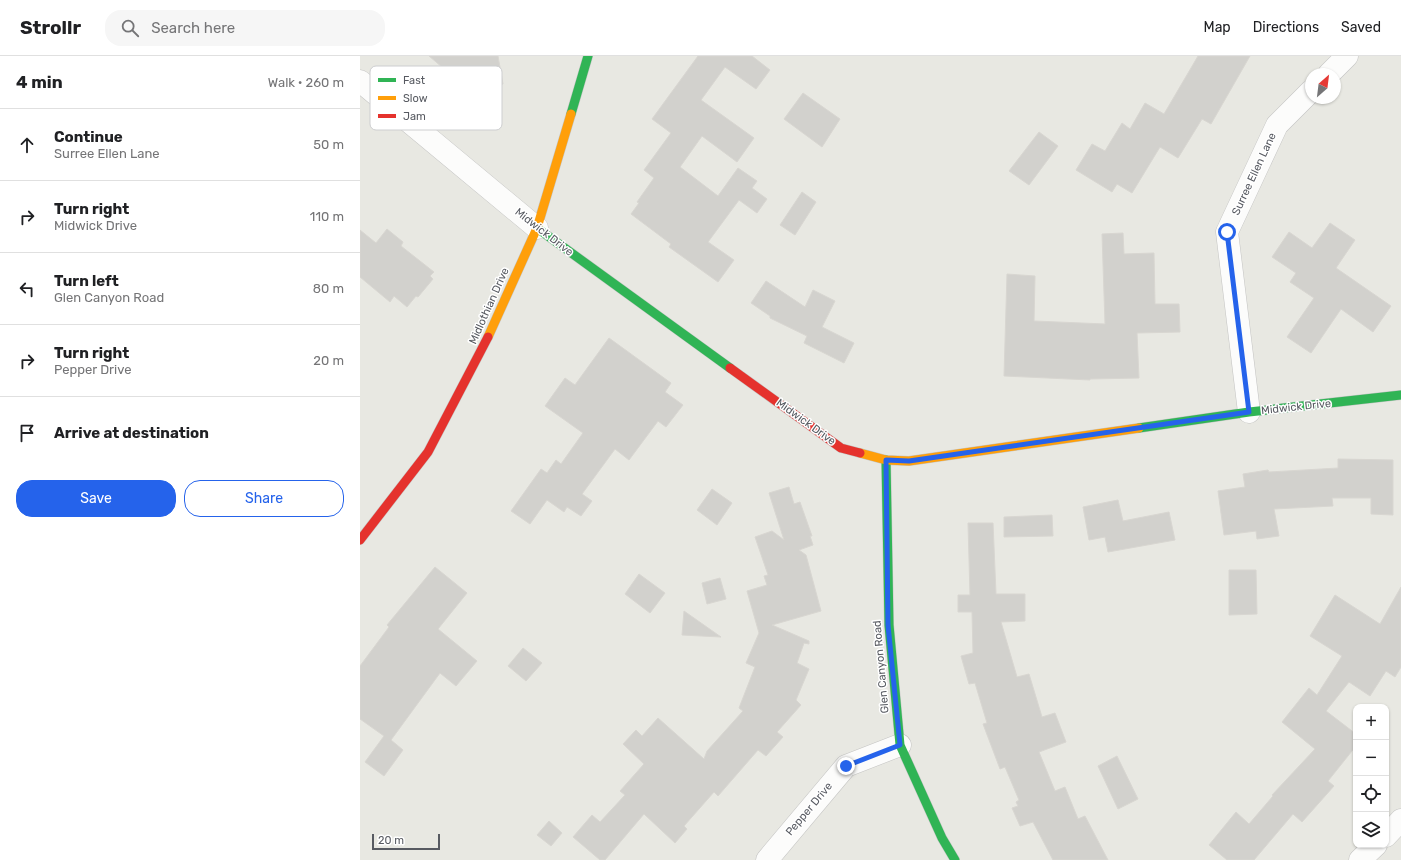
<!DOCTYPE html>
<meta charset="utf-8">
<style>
body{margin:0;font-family:Rubik,sans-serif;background:#f6f6f6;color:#202124}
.controls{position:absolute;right:12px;bottom:12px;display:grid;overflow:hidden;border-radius:8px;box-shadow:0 1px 3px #0004}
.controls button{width:36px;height:36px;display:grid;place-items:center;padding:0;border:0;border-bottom:1px solid #e0e0e0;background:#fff;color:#202124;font:20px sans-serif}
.compass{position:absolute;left:945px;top:12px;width:36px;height:36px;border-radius:50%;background:#fff;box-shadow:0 1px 3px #0004;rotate:28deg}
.scale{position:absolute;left:12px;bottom:10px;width:68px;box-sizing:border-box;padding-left:4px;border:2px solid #575a61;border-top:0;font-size:11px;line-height:14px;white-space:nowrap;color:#575a61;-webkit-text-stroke:3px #fff;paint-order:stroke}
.stop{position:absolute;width:12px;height:12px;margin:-9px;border:3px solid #2563eb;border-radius:50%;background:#fff}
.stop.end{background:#2563eb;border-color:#fff;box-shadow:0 1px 4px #0008}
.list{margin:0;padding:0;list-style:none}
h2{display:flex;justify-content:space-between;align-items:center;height:52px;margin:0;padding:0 16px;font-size:17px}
h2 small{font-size:13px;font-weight:400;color:#757577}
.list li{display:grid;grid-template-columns:26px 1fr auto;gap:12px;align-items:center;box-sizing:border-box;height:72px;padding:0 16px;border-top:1px solid #e0e0e0}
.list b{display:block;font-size:15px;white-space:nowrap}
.list p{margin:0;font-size:13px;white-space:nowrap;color:#757577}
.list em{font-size:13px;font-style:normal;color:#757577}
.actions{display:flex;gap:8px;padding:12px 16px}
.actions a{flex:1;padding:9px 0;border:1px solid #2563eb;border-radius:16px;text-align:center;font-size:14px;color:#2563eb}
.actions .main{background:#2563eb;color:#fff}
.icon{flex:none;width:22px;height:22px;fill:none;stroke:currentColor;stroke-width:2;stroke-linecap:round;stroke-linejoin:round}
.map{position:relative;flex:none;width:1041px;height:804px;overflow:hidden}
header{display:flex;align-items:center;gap:24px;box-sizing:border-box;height:56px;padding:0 20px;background:#fff;border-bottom:1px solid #e0e0e0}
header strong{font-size:19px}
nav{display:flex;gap:22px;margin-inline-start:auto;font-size:14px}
.search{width:280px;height:36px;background:#f6f6f6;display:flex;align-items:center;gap:10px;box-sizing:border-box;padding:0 14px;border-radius:16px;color:#757577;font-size:15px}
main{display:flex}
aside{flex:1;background:#fff}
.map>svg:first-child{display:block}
.building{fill:#d2d1cd;stroke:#d8d6d1}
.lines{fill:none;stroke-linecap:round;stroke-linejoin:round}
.street-casing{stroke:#c4c4c3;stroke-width:23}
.fast-casing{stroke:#c4c5c4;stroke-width:10}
.slow-casing{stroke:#c4c5c4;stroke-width:10}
.jam-casing{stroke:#c4c5c4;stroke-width:10}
.street{stroke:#fcfcfb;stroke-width:22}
.fast{stroke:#30b455;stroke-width:9}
.slow{stroke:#ff9f0a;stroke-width:9}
.jam{stroke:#e5322d;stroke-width:9}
.route{stroke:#2563eb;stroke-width:5}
.labels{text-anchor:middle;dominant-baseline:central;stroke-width:3;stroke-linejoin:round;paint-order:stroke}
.street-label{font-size:11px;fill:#575a61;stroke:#fff}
.key{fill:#fff;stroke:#cdced0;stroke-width:1}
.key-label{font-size:11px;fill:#575a61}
</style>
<header>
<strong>Strollr</strong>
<div class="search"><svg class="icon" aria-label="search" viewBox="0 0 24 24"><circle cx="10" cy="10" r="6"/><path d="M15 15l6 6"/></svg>Search here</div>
<nav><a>Map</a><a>Directions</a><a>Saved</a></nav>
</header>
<main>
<aside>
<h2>4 min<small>Walk · 260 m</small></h2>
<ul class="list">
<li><svg class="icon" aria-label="ahead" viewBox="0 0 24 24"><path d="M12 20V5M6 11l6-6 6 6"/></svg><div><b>Continue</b><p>Surree Ellen Lane</p></div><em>50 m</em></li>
<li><svg class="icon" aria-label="right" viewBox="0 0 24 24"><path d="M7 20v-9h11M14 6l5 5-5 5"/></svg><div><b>Turn right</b><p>Midwick Drive</p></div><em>110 m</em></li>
<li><svg class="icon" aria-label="left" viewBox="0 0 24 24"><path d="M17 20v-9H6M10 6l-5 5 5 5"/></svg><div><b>Turn left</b><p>Glen Canyon Road</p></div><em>80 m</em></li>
<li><svg class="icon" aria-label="right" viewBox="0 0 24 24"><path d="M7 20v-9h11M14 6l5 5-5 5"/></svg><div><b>Turn right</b><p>Pepper Drive</p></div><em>20 m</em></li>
<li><svg class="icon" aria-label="arrive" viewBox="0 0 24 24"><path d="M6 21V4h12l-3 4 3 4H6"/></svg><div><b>Arrive at destination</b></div></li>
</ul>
<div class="actions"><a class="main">Save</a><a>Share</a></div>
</aside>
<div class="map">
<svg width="1041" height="804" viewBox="0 0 1041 804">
<rect width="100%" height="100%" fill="#e8e8e2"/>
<path class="building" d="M 69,0 L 138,0 L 143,28 L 119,33 L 117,26 L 103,29 Z
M 338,0 L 392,0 L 410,14 L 396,33 L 365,11 L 341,44 L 394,82 L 377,106 L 342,80 L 320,111 L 358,140 L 378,112 L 397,125 L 392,132 L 407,143 L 397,157 L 379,144 L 348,186 L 374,204 L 358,226 L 309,191 L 311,188 L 271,158 L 279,147 L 277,146 L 294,122 L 284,114 L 311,77 L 292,63 Z
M 838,0 L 890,0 L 851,68 L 842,63 L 818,102 L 800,91 L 772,137 L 757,128 L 752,136 L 716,114 L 732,88 L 745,95 L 762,67 L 770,73 L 785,47 L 804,58 Z
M 443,37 L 480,63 L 462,91 L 424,63 Z
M 679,76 L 698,90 L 669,129 L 649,115 Z
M 442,136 L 456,146 L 435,179 L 420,169 Z
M 970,167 L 995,184 L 976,212 L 1031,250 L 1013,276 L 981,253 L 951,297 L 927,281 L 954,242 L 930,226 L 936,217 L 912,201 L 929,176 L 952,192 Z
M 27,173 L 43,186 L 41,190 L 74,216 L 70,220 L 73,223 L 58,241 L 56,240 L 47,251 L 34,240 L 30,246 L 0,221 L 0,174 L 16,187 Z
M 763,177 L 764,198 L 794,197 L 795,248 L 819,248 L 820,276 L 777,277 L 779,322 L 730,323 L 730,324 L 644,320 L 647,218 L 675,220 L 674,265 L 745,268 L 742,178 Z
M 406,225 L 445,251 L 453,234 L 475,245 L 462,271 L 494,287 L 484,307 L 444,287 L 447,280 L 410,262 L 410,260 L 391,247 Z
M 249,282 L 311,327 L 305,336 L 323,349 L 306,371 L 298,365 L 269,404 L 255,393 L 222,438 L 232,445 L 221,460 L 207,451 L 204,456 L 187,444 L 170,468 L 151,455 L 181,413 L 187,417 L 196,404 L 201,408 L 223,377 L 185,350 L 205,322 L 215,329 Z
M 978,403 L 1033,404 L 1033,459 L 1011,458 L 1011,442 L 972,442 L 973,450 L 914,453 L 919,480 L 897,483 L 896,475 L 864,479 L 858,435 L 885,431 L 883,418 L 908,414 L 909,416 L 978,412 Z
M 429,431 L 434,448 L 440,446 L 452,480 L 450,480 L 453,489 L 439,494 L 446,499 L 461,555 L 412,569 L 449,585 L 449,588 L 444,587 L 437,607 L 449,613 L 436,644 L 441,649 L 417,676 L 423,681 L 406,700 L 398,694 L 358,740 L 354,736 L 324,770 L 327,773 L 315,787 L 284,758 L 245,804 L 240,804 L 213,781 L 232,759 L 240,766 L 265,739 L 260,735 L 284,708 L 263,688 L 276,674 L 282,680 L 298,662 L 344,703 L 347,695 L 383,655 L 379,652 L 395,611 L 386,607 L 399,577 L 387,535 L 407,529 L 404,520 L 408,519 L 395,481 L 412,475 L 424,484 L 409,437 Z
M 352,433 L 372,447 L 357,469 L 337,454 Z
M 758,444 L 763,465 L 809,456 L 815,484 L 748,496 L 745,481 L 729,484 L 723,451 Z
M 692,459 L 693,480 L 644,481 L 644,461 Z
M 608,467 L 633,467 L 636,538 L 665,538 L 665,565 L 641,566 L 657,621 L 669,618 L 682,661 L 695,657 L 706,686 L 679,696 L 695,735 L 705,731 L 718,763 L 725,760 L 748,804 L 693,804 L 673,766 L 660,770 L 652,752 L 658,750 L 656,746 L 659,744 L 645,711 L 640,713 L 623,668 L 627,667 L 615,627 L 609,628 L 601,600 L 613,597 L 612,556 L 598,556 L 598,539 L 610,539 Z
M 75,511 L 107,537 L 78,573 L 117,605 L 96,630 L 80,617 L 31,684 L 43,694 L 24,720 L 5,706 L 24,680 L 0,663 L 0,610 L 29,571 L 27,569 Z
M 869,514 L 896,514 L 897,558 L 869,559 Z
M 279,518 L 305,537 L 290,557 L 265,538 Z
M 360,522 L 366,543 L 347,548 L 342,527 Z
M 1041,531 L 1041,611 L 1035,621 L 1026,615 L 1010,640 L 989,626 L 966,655 L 996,678 L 996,690 L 968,725 L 974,730 L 942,766 L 933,758 L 894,804 L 867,804 L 849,789 L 876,756 L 889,768 L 913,740 L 912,739 L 955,693 L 922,666 L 949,632 L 957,639 L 982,600 L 950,580 L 975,539 L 1020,568 Z
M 324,555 L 361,581 L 322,579 Z
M 163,592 L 182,607 L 166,625 L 148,610 Z
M 757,700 L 778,743 L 758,753 L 738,710 Z
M 189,765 L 202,777 L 191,790 L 177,779 Z"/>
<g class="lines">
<g class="street-casing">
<path id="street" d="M 969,18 L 987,0
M 0,25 L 177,172
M 889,356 L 867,176 L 917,69 L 951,35
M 1026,780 L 1041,764
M 407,804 L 486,710 L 540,689
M 1000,804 L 1016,789"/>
</g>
<g class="fast-casing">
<path id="fast" d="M 211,58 L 228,0
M 177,172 L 370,312
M 779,372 L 889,356 L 1041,339
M 526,404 L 529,569 L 540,689 L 582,782 L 595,804"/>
</g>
<g class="slow-casing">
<path id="slow" d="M 128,281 L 177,172 L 211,58
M 500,397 L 526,404 L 549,405 L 779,372"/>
</g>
<g class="jam-casing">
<path id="jam" d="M 370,312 L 481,392 L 500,397
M 0,484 L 68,396 L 128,281"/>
</g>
<use href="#street" class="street"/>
<use href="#fast" class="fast"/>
<use href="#slow" class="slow"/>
<use href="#jam" class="jam"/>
</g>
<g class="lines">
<path class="route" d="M 486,710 L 540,689 L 528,569 L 526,404 L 549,405 L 889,356 L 867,176"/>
</g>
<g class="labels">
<g class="street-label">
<text transform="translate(894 118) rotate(-65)">Surree Ellen Lane</text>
<text transform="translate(184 176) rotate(38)">Midwick Drive</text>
<text transform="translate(129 250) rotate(-66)">Midlothian Drive</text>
<text transform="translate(936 351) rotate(-6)">Midwick Drive</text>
<text transform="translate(446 366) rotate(36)">Midwick Drive</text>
<text transform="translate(521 611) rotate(-95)">Glen Canyon Road</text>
<text transform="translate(449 753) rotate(-50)">Pepper Drive</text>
</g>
</g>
<rect x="10" y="10" width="132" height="64" rx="6" class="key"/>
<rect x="18" y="22" width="18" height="4" fill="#30b455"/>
<rect x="18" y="40" width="18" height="4" fill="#ff9f0a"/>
<rect x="18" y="58" width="18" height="4" fill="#e5322d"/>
<g class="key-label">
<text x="43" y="28">Fast</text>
<text x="43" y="46">Slow</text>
<text x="43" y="64">Jam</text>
</g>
</svg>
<div class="controls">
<button>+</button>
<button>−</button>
<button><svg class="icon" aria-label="locate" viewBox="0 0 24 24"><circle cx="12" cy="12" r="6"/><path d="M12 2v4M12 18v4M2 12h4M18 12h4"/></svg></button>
<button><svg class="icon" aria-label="layers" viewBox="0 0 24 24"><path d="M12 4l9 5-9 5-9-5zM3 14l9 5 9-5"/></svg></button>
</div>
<svg class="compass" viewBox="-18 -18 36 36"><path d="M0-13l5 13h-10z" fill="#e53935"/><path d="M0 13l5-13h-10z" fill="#757577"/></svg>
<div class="scale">20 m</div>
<div class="stop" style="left:867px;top:176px"></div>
<div class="stop end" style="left:486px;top:710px"></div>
</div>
</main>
